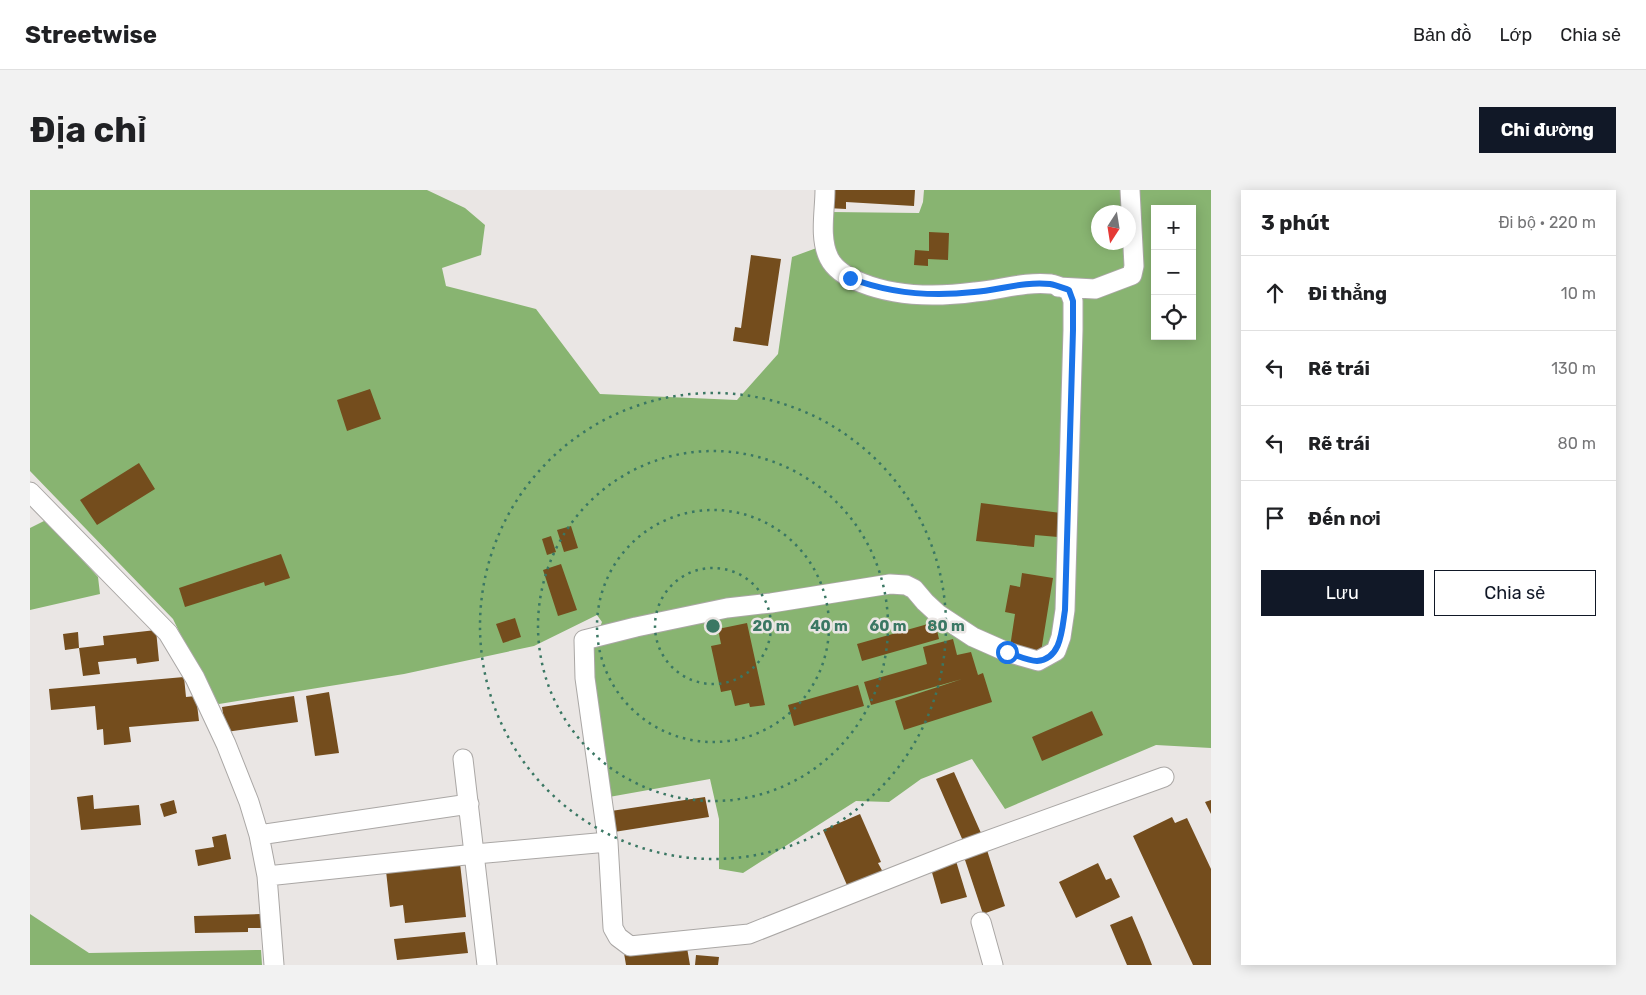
<!DOCTYPE html>
<html lang="vi">
<meta charset="utf-8">
<style>
body{margin:0;font-family:Rubik,sans-serif;background:#f2f2f2;color:#202124}
.controls{position:absolute;right:15px;top:15px;display:grid;overflow:hidden;border-radius:0px;box-shadow:0 2px 12px #0003}
.controls button{width:45px;height:45px;display:grid;place-items:center;padding:0;border:0;border-bottom:1px solid #e0e0e0;background:#fff;color:#202124;font:25px sans-serif}
.compass{position:absolute;left:1061px;top:15px;width:45px;height:45px;border-radius:50%;background:#fff;box-shadow:0 2px 12px #0003;rotate:192deg}
.stop{position:absolute;width:15px;height:15px;margin:-11px;border:4px solid #1a73e8;border-radius:50%;background:#fff}
.stop.end{background:#1a73e8;border-color:#fff;box-shadow:0 1px 5px #0008}
.list{margin:0;padding:0;list-style:none}
h2{display:flex;justify-content:space-between;align-items:center;height:65px;margin:0;padding:0 20px;font-size:21px}
h2 small{font-size:16px;font-weight:400;color:#757577}
.list li{display:grid;grid-template-columns:32px 1fr auto;gap:15px;align-items:center;box-sizing:border-box;height:75px;padding:0 20px;border-top:1px solid #e0e0e0}
.list b{display:block;font-size:19px;white-space:nowrap}
.list em{font-size:16px;font-style:normal;color:#757577}
.actions{display:flex;gap:10px;padding:15px 20px}
.actions a{flex:1;padding:11px 0;border:1px solid #111827;border-radius:0px;text-align:center;font-size:18px;color:#111827}
.actions .main{background:#111827;color:#fff}
.icon{flex:none;width:28px;height:28px;fill:none;stroke:currentColor;stroke-width:2;stroke-linecap:round;stroke-linejoin:round}
.map{position:relative;flex:none;width:1181px;height:775px;overflow:hidden;border-radius:0px}
header{display:flex;align-items:center;gap:30px;box-sizing:border-box;height:70px;padding:0 25px;background:#fff;border-bottom:1px solid #e0e0e0}
header strong{font-size:24px}
nav{display:flex;gap:28px;margin-inline-start:auto;font-size:18px}
.intro{display:flex;align-items:center;justify-content:space-between;box-sizing:border-box;height:120px;padding:0 30px}
h1{margin:0;font-size:35px}
.button{padding:12px 22px;border-radius:0px;background:#111827;color:#fff;font-size:18px;font-weight:700}
main{display:flex;gap:30px;padding:0 30px}
aside{flex:1;background:#fff;border-radius:0px;box-shadow:0 2px 12px #0003}
.map>svg:first-child{display:block}
.forest{fill:#88b471;fill-rule:evenodd}
.building{fill:#744d1d}
.lines{fill:none;stroke-linecap:round;stroke-linejoin:round}
.street-casing{stroke:#aaa7a5;stroke-width:21}
.street{stroke:#fff;stroke-width:19}
.route{stroke:#1a73e8;stroke-width:6}
.ring{fill:none;stroke:#3a7763;stroke-width:2.5;stroke-dasharray:2.5 5}
.centre{fill:#3a7763;stroke:#eae6e4;stroke-width:2.5}
.ring-label{font-size:15px;text-anchor:middle;font-weight:bold;fill:#3a7763;stroke:#eae6e4;stroke-width:5;stroke-linejoin:round;paint-order:stroke}
</style>
<header>
<strong>Streetwise</strong>
<nav><a>Bản đồ</a><a>Lớp</a><a>Chia sẻ</a></nav>
</header>
<div class="intro"><h1>Địa chỉ</h1><a class="button">Chỉ đường</a></div>
<main>
<div class="map">
<svg width="1181" height="775" viewBox="0 0 1181 775">
<rect width="100%" height="100%" fill="#eae6e4"/>
<path class="forest" d="M 0,0 L 397,0 L 435,18 L 455,35 L 451,65 L 412,78 L 416,96 L 506,119 L 570,204 L 707,210 L 748,164 L 762,67 L 803,52 L 801,22 L 889,23 L 893,12 L 894,0 L 1181,0 L 1181,558 L 1126,555 L 975,619 L 942,569 L 891,589 L 859,612 L 826,611 L 713,683 L 689,679 L 689,629 L 680,589 L 579,607 L 560,484 L 562,457 L 572,432 L 567,425 L 504,456 L 374,484 L 189,514 L 182,509 L 143,429 L 0,281 ZM 1125,19 L 1162,19 L 1162,146 L 1125,146 ZM 1068,22 L 1098,22 L 1098,52 L 1068,52 Z
M 16,330 L 68,387 L 70,404 L 0,420 L 0,338 Z
M 0,724 L 59,763 L 231,760 L 232,775 L 0,775 Z"/>
<path class="building" d="M 798,0 L 885,0 L 884,16 L 816,12 L 816,19 L 797,18 Z
M 899,42 L 919,43 L 918,70 L 898,69 L 898,76 L 884,75 L 885,60 L 899,61 Z
M 721,65 L 751,69 L 738,156 L 703,151 L 705,137 L 711,138 Z
M 340,199 L 351,229 L 317,241 L 307,210 Z
M 109,273 L 125,299 L 67,335 L 50,310 Z
M 951,313 L 1031,323 L 1028,347 L 1005,345 L 1004,357 L 946,351 Z
M 541,336 L 548,358 L 534,362 L 527,340 Z
M 521,346 L 526,362 L 517,365 L 512,349 Z
M 251,364 L 260,388 L 235,396 L 234,392 L 155,417 L 149,398 Z
M 531,374 L 547,420 L 528,426 L 513,380 Z
M 992,383 L 1023,388 L 1011,462 L 980,457 L 985,424 L 975,422 L 980,395 L 990,397 Z
M 485,428 L 491,447 L 473,453 L 466,434 Z
M 905,432 L 909,449 L 832,471 L 827,454 Z
M 717,433 L 735,515 L 720,517 L 719,513 L 705,516 L 701,500 L 691,502 L 681,456 L 691,454 L 688,439 Z
M 126,440 L 129,471 L 107,474 L 106,468 L 68,472 L 70,484 L 53,486 L 49,458 L 35,460 L 33,444 L 48,442 L 49,458 L 74,455 L 73,446 Z
M 923,449 L 927,465 L 941,462 L 948,485 L 953,483 L 962,512 L 874,540 L 865,511 L 932,489 L 841,515 L 834,492 L 897,474 L 893,457 Z
M 154,487 L 156,507 L 166,506 L 169,531 L 99,537 L 101,552 L 74,555 L 73,539 L 67,540 L 65,516 L 21,520 L 19,499 Z
M 828,495 L 834,516 L 764,536 L 758,515 Z
M 299,502 L 309,563 L 285,566 L 276,506 Z
M 264,506 L 268,532 L 196,542 L 192,517 Z
M 1062,521 L 1073,545 L 1012,571 L 1002,547 Z
M 924,582 L 951,643 L 933,651 L 906,589 Z
M 63,605 L 64,619 L 109,615 L 111,635 L 51,640 L 47,607 Z
M 675,607 L 679,627 L 584,642 L 581,621 Z
M 144,610 L 147,623 L 134,627 L 130,614 Z
M 1181,610 L 1181,624 L 1175,612 Z
M 830,624 L 851,672 L 848,673 L 854,684 L 820,702 L 793,640 Z
M 1142,627 L 1145,633 L 1157,628 L 1181,679 L 1181,775 L 1163,775 L 1103,646 Z
M 196,644 L 201,669 L 168,676 L 165,660 L 184,657 L 182,647 Z
M 956,657 L 975,716 L 953,724 L 933,664 Z
M 926,671 L 937,707 L 911,714 L 901,679 Z
M 430,673 L 436,727 L 375,733 L 373,715 L 360,717 L 356,681 Z
M 1068,673 L 1076,690 L 1081,688 L 1090,707 L 1046,728 L 1029,692 Z
M 231,724 L 232,738 L 218,738 L 218,742 L 165,743 L 164,726 Z
M 1102,726 L 1113,752 L 1122,775 L 1097,775 L 1091,761 L 1080,735 Z
M 435,742 L 438,763 L 367,770 L 364,749 Z
M 656,752 L 660,775 L 596,775 L 594,763 Z
M 666,765 L 689,767 L 688,775 L 665,775 Z"/>
<g class="lines">
<g class="street-casing">
<path id="street" d="M 795,0 C 795,21 789,48 799,68 C 805,80 819,88 832,93 C 867,107 908,107 945,102 C 969,100 996,91 1021,94 C 1027,95 1033,98 1039,100 L 1043,111 L 1043,140 L 1035,420 L 1031,447 L 1026,461 L 1008,471 L 977,462 L 943,447 L 908,424 L 895,412 L 884,399 L 876,395 L 860,394 L 741,413 L 697,418 L 606,437 L 554,450 L 555,488 L 578,652 L 583,738 L 588,747 L 600,756 L 719,744 L 929,661 L 1134,587
M 1028,97 L 1065,99 L 1102,85 L 1104,76 L 1100,0
M 0,302 L 138,443 L 165,488 L 196,554 L 219,612 L 229,645 L 237,686 L 244,775
M 433,569 L 457,775
M 229,645 L 439,614
M 237,686 L 445,664 L 578,652
M 951,732 L 963,775"/>
</g>
<use href="#street" class="street"/>
</g>
<g class="lines">
<path class="route" d="M 820,88 C 861,104 901,107 944,102 C 969,100 995,91 1020,94 C 1026,95 1033,98 1039,100 L 1043,111 L 1043,140 L 1035,420 C 1032,438 1032,469 1007,471 C 998,471 986,465 977,462"/>
</g>
<g class="ring">
<circle cx="683" cy="436" r="58"/>
<circle cx="683" cy="436" r="116"/>
<circle cx="683" cy="436" r="175"/>
<circle cx="683" cy="436" r="233"/>
</g>
<circle cx="683" cy="436" r="8" class="centre"/>
<g class="ring-label">
<text x="741" y="441">20 m</text>
<text x="799" y="441">40 m</text>
<text x="858" y="441">60 m</text>
<text x="916" y="441">80 m</text>
</g>
</svg>
<div class="controls">
<button>+</button>
<button>−</button>
<button><svg class="icon" aria-label="locate" viewBox="0 0 24 24"><circle cx="12" cy="12" r="6"/><path d="M12 2v4M12 18v4M2 12h4M18 12h4"/></svg></button>
</div>
<svg class="compass" viewBox="-18 -18 36 36"><path d="M0-13l5 13h-10z" fill="#e53935"/><path d="M0 13l5-13h-10z" fill="#757577"/></svg>
<div class="stop" style="left:977px;top:462px"></div>
<div class="stop end" style="left:820px;top:88px"></div>
</div>
<aside>
<h2>3 phút<small>Đi bộ · 220 m</small></h2>
<ul class="list">
<li><svg class="icon" aria-label="ahead" viewBox="0 0 24 24"><path d="M12 20V5M6 11l6-6 6 6"/></svg><div><b>Đi thẳng</b></div><em>10 m</em></li>
<li><svg class="icon" aria-label="left" viewBox="0 0 24 24"><path d="M17 20v-9H6M10 6l-5 5 5 5"/></svg><div><b>Rẽ trái</b></div><em>130 m</em></li>
<li><svg class="icon" aria-label="left" viewBox="0 0 24 24"><path d="M17 20v-9H6M10 6l-5 5 5 5"/></svg><div><b>Rẽ trái</b></div><em>80 m</em></li>
<li><svg class="icon" aria-label="arrive" viewBox="0 0 24 24"><path d="M6 21V4h12l-3 4 3 4H6"/></svg><div><b>Đến nơi</b></div></li>
</ul>
<div class="actions"><a class="main">Lưu</a><a>Chia sẻ</a></div>
</aside>
</main>
